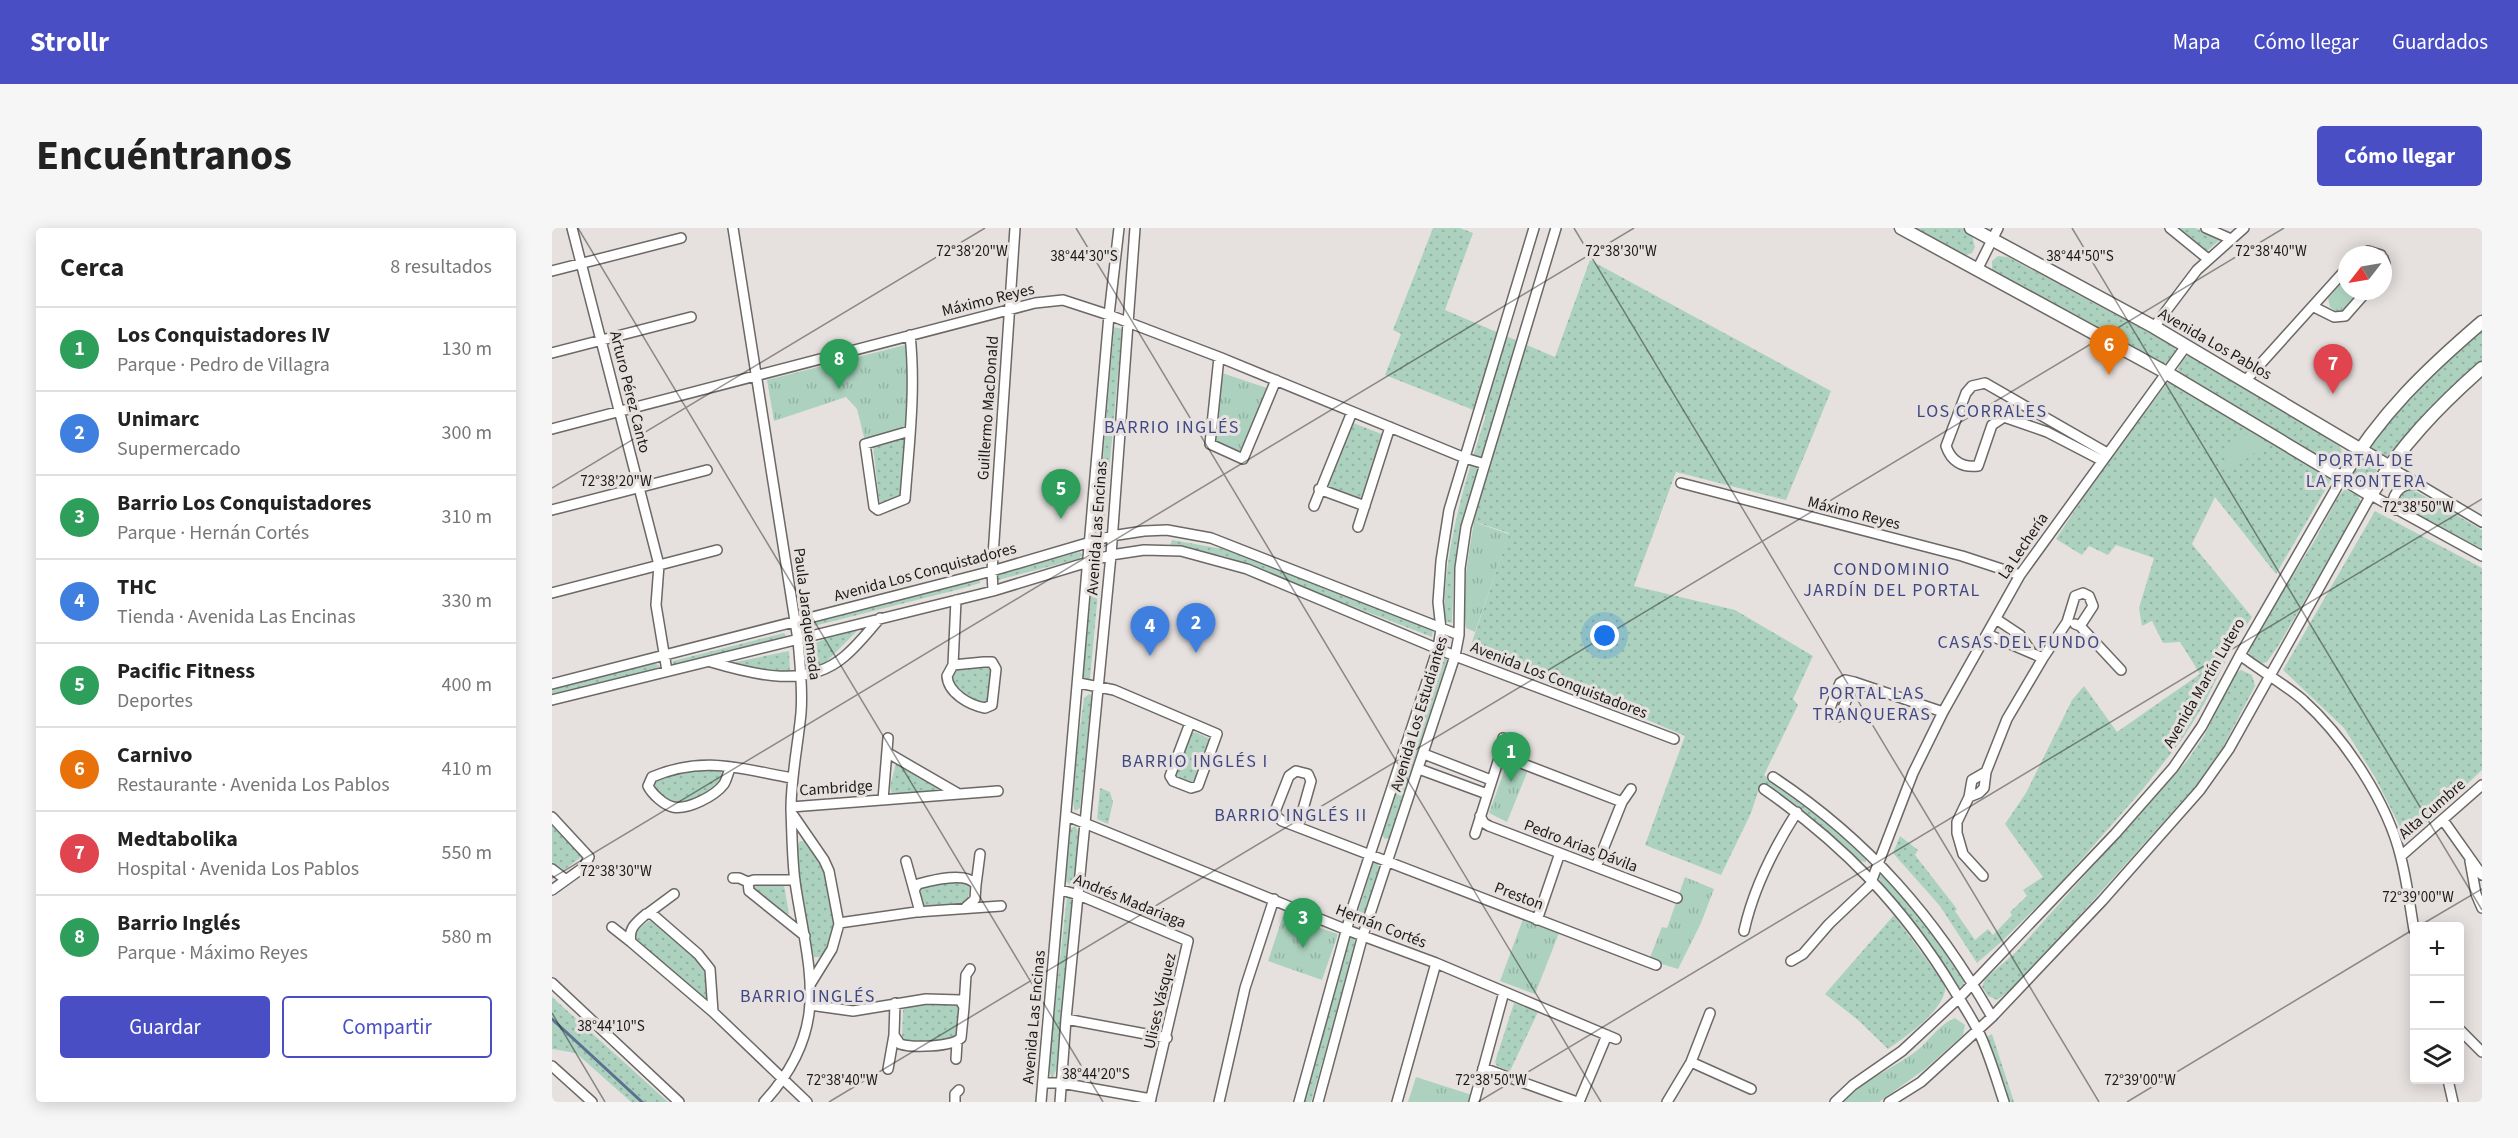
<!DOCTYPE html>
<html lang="es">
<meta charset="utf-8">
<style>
body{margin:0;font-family:"Source Sans 3",sans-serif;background:#f6f6f6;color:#222}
.controls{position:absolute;right:18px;bottom:18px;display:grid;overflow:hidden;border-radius:6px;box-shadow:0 3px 15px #0003}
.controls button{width:54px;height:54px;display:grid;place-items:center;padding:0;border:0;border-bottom:2px solid #e0e0e0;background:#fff;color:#222;font:30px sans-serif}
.compass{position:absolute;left:1786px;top:18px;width:54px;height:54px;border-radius:50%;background:#fff;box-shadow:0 3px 15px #0003;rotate:239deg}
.you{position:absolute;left:1053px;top:408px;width:21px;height:21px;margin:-15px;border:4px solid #fff;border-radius:50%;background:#1a73e8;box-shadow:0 0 0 9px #1a73e833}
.badge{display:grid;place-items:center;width:39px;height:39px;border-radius:50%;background:#494ec4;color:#fff;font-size:20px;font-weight:700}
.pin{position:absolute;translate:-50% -50px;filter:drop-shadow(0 2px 3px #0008)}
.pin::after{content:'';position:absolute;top:32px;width:21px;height:18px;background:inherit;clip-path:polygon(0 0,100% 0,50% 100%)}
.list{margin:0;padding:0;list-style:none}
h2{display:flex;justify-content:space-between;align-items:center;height:78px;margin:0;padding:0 24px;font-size:26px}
h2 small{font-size:20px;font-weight:400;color:#767676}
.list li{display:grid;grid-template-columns:39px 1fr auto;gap:18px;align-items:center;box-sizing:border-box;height:84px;padding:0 24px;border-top:2px solid #e0e0e0}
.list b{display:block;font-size:22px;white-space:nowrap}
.list p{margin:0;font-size:20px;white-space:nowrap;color:#767676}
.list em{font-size:20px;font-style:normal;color:#767676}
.actions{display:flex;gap:12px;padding:18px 24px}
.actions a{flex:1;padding:14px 0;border:2px solid #494ec4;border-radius:6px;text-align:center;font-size:21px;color:#494ec4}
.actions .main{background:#494ec4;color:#fff}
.icon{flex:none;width:33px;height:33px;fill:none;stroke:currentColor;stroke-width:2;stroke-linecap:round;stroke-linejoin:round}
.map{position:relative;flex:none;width:1930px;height:874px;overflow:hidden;border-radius:6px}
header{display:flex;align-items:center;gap:36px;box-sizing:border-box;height:84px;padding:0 30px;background:#494ec4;color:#fff}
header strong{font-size:28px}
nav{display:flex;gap:33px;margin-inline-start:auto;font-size:21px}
.intro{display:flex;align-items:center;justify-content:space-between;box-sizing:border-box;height:144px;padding:0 36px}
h1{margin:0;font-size:42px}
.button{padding:15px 27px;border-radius:6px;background:#494ec4;color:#fff;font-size:21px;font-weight:700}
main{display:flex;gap:36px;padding:0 36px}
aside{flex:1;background:#fff;border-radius:6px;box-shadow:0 3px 15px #0003}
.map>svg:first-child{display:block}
.grass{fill:url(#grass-dots)}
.park{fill:url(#park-tufts)}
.pitch{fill:#acd2bf}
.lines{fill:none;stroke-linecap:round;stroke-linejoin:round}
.stream{stroke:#5c708f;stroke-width:3}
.minor-casing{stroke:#6c6866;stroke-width:12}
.major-casing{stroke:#6c6866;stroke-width:15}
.minor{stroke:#fff;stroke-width:9}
.major{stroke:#fff;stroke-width:12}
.ticks{fill:none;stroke:#1c1a19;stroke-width:1.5;stroke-opacity:0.45}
.labels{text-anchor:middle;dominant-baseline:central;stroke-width:6;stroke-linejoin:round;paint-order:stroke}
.street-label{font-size:16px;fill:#1c1a19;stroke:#e6e1df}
.neighbourhood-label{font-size:18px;letter-spacing:1.5px;fill:#404884;stroke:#e6e1df}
.ticks-label{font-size:15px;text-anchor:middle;fill:#1c1a19;stroke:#e6e1df;stroke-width:6;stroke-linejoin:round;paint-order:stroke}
</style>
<header>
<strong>Strollr</strong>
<nav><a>Mapa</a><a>Cómo llegar</a><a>Guardados</a></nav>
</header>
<div class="intro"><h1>Encuéntranos</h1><a class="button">Cómo llegar</a></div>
<main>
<aside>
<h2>Cerca<small>8 resultados</small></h2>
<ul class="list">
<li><span class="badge" style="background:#2e9e5b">1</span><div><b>Los Conquistadores IV</b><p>Parque · Pedro de Villagra</p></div><em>130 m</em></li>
<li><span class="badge" style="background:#3f7fe0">2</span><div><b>Unimarc</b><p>Supermercado</p></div><em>300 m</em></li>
<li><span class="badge" style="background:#2e9e5b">3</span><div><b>Barrio Los Conquistadores</b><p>Parque · Hernán Cortés</p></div><em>310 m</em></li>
<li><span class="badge" style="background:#3f7fe0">4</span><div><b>THC</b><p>Tienda · Avenida Las Encinas</p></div><em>330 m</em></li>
<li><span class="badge" style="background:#2e9e5b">5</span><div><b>Pacific Fitness</b><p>Deportes</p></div><em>400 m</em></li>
<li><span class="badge" style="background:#e8710a">6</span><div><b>Carnivo</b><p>Restaurante · Avenida Los Pablos</p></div><em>410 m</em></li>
<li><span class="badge" style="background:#e0444e">7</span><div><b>Medtabolika</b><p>Hospital · Avenida Los Pablos</p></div><em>550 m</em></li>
<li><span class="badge" style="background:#2e9e5b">8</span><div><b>Barrio Inglés</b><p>Parque · Máximo Reyes</p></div><em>580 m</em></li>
</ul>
<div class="actions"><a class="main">Guardar</a><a>Compartir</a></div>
</aside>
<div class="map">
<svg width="1930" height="874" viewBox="0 0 1930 874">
<defs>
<pattern id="grass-dots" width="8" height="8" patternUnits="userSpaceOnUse" patternTransform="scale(1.5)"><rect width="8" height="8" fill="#acd2bf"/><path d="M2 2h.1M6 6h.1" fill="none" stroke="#93b4a4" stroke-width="1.8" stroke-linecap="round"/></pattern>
<pattern id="park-tufts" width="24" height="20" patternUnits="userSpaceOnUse" patternTransform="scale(1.5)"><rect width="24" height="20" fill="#acd2bf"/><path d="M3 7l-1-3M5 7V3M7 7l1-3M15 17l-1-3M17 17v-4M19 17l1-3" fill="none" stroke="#93b4a4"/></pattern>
</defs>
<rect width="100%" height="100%" fill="#e6e1df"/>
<path class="grass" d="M 881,0 L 908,0 L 921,5 L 893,82 L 1003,129 L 1038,32 L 1279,163 L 1234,272 L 1124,244 L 1082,358 L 1183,382 L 1261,428 L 1241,471 L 1246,477 L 1212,547 L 1265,584 L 1311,626 L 1314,630 L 1314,634 L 1306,633 L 1246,578 L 1209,555 L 1199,585 L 1169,647 L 1093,617 L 1133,508 L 919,417 L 957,305 L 911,290 L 902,344 L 900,395 L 892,393 C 892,320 912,256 934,187 L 833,147 L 849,106 L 841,102 Z
M 1355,0 L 1410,0 L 1420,7 L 1423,19 L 1420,25 L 1409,29 Z
M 1625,0 L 1643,0 L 1669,11 L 1655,23 Z
M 1446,28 L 1456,29 L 1622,118 L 1624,124 L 1618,133 L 1610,136 L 1440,44 L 1440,33 Z
M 562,99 L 570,101 L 552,300 L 548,301 L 545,300 Z
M 1930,102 L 1930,135 L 1898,163 L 1834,229 L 1820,222 L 1818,217 C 1851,174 1889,137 1930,102 Z
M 1639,127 L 1786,215 L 1790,223 L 1787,231 L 1777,236 L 1629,147 L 1626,141 L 1631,130 Z
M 1617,153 L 1656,174 L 1779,252 L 1724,346 L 1663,269 L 1640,316 L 1700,389 L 1683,414 L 1652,476 L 1631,510 L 1591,561 L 1508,656 L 1448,715 L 1425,735 L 1388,678 L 1341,625 L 1348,608 L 1366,622 L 1363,627 L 1405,681 L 1403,683 L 1423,712 L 1436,701 L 1441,707 L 1460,687 L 1458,684 L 1475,668 L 1471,662 L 1491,649 L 1453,596 L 1474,565 L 1520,472 L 1532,458 L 1565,504 L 1648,446 L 1628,414 L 1611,415 L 1600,393 L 1590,398 L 1587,380 L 1602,330 L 1564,317 L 1556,327 L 1537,318 L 1530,327 L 1504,311 L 1554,235 Z
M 799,194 L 832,207 L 811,274 L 773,260 Z
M 354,207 L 351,269 L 329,275 L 327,272 L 321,218 Z
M 1809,231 L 1818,235 L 1825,242 L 1816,257 L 1799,247 L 1800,243 Z
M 1793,261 L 1806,268 L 1809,274 L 1801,290 L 1726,418 L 1715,434 L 1708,436 L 1697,429 L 1697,418 L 1763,312 L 1786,269 Z
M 1855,261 L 1867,265 L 1930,302 L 1930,324 L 1844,276 L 1846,267 Z
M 1823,283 L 1930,340 L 1930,542 L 1861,607 L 1851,605 L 1823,549 L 1792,500 L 1731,442 Z
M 620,312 L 671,321 L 881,402 L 880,409 L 671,328 L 618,318 Z
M 528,324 L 531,327 L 526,331 L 446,352 L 446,345 Z
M 547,338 L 548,343 L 538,451 L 533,452 L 530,449 L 542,339 Z
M 428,349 L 428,355 L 412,360 L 250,401 L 248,396 Z
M 314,394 L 271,437 L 256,440 L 256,418 Z
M 232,405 L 235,409 L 233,412 L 122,439 L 120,437 L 121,433 Z
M 237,423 L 238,444 L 185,439 L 184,434 Z
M 887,428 L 896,430 L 837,610 L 833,611 L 830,607 Z
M 102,435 L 108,438 L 96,444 L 0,468 L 0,460 Z
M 435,437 L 440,439 L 436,475 L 429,476 L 400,456 L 399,448 L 403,442 Z
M 1689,442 L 1700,447 L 1703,458 L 1662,536 L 1651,550 L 1464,758 L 1445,772 L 1436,768 L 1430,759 L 1433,751 L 1464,724 L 1635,533 L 1652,508 L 1684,445 Z
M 537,466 L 540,468 L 539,476 L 528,580 L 523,583 C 516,568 530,490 532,470 Z
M 643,504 L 660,512 L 643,556 L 639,557 L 622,551 L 621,547 L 637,506 Z
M 344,535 L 386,557 L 386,564 L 345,568 L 340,567 L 338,559 Z
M 149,539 L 168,542 L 172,549 C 162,561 136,577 119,574 C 111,572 106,565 100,559 L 101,551 Z
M 548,560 L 558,564 L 561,574 L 556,596 L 545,591 Z
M 0,597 L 29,626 L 29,629 L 12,642 L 0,634 Z
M 523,598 L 526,603 L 523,649 L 522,654 L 518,657 L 514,653 L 518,601 Z
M 248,613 L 254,613 C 260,622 267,632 272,641 C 281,661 290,717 267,729 L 262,729 L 260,724 C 256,704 238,626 248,613 Z
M 822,633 L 825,634 L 827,639 L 812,693 L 804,690 Z
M 1330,647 C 1352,659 1398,730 1412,754 L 1411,757 L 1407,759 L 1403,756 L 1368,702 L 1330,657 L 1327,649 Z
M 413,654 L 418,659 L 416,670 L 412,674 L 373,679 L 370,677 L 368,663 L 372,658 Z
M 205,657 L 232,657 L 237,686 L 232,686 L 201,660 Z
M 515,668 L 521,671 L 505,840 L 500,851 L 497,842 L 499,813 Z
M 1342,687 L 1393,757 C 1397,779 1352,810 1336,821 L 1306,792 L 1273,766 Z
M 98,692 L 106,696 L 155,742 L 155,772 L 153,772 L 82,711 L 81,705 Z
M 802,708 L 803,717 L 759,874 L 751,874 L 796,712 Z
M 0,769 L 116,874 L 79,874 L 24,825 L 0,821 Z
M 406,775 L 409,782 L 404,811 L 360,814 L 353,813 L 350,809 L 351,782 L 359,777 Z
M 962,775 L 986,784 L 958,843 L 945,838 L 943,834 Z
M 1440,806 L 1462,874 L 1454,874 L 1434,809 Z"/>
<path class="park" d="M 1795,49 L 1795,63 L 1808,63 L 1790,84 L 1785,84 L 1778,79 L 1776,70 Z
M 353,117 L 359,145 L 356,199 L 313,213 L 305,181 L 294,169 L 222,193 L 215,152 Z
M 667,144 L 715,160 L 692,224 L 689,227 L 662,213 Z
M 922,294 L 957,306 L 923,404 L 914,400 C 909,364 916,329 922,294 Z
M 959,534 L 976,542 L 955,594 L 937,585 L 954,538 Z
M 1133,649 L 1162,661 L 1149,695 L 1126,741 L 1097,732 L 1110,699 L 1115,700 Z
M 731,688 L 786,706 L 770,752 L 716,733 Z
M 971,691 L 1007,705 L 983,766 L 948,753 Z
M 1403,790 L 1413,797 L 1411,807 L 1373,841 L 1327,874 L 1292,874 C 1313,850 1344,840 1368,820 C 1379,810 1389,795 1403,790 Z
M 864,849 L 920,867 L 917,874 L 856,874 Z"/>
<path class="pitch" d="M 1698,204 L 1715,215 L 1676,245 L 1672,222 Z"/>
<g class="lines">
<path class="stream" d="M 0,791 L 90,874"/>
<g class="minor-casing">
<path id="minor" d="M 20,0 L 107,337 L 104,377 L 115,443
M 181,0 L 246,412 C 248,436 251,461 249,485 C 246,517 239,549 239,581 C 240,605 240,630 243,654 C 256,741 281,799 212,874
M 1618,0 L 1656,31
M 1654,0 L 1679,11
M 1808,27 L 1816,23 L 1829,27
M 1831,30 L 1833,36 L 1831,44
M 1425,42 L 1446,0
M 0,43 L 129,10
M 1762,79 L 1782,89 L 1793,88 L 1815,63
M 1602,99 L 1645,42 L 1692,0
M 358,107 C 364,162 357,216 353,271 L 326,282 L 322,279 L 313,216 L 358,203
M 0,125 L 139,89
M 667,129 L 658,216 L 691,231 L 724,152
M 1694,152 L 1795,40
M 0,201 L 483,75 L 511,72 L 557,87 L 667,129 L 913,230 L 933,236
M 1549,232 L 1495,204 L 1452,189 L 1440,197 L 1426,238 C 1410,240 1399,233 1394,218 L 1414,165 L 1420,158 L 1433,155 L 1555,225
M 1836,238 L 1930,294
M 1129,255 L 1410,328 L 1468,347
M 767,261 L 813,278
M 762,278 L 800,184
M 0,282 L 155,242
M 1844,282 L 1841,272 C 1845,259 1853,256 1865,256
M 806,299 L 838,199
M 441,363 L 440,343 L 463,0
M 0,365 L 165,322
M 1444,391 L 1468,407 L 1478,422
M 1523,396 L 1528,398 L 1569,442
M 1435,406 L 1491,430
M 1688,427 C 1709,443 1731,455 1751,472 C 1793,510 1836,575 1849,630 C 1855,654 1858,678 1862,702
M 159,434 C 203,447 255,461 293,428 C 306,417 317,403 328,390
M 432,434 L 440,434 L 444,441 L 440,477 L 433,480 C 417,477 396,465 395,448 L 401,437 Z
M 401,437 L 404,372
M 1302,454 L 1289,485 L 1286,489 L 1282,489 L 1278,480 L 1288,455 L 1293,452 L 1302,454 L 1391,484
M 527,455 L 562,462 L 665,506 L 646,558 L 639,560 L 621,553 L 618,548 L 638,495
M 0,456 L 440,343 L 559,308 L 592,303 L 615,302 L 659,310 L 907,407
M 0,472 L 441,363 L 559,327 L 592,322 L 629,323 L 695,341 L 903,428 L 1122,511
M 336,525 L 405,565
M 872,526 L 939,552
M 948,527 L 1070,574
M 179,539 C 176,544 175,551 172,556 C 163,568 136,582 121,579 C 112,577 100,566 96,558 L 100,549 C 152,527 189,541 240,550
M 867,541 L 935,566
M 1221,549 C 1316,612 1384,690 1440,789
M 1212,561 C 1291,616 1352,679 1402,762 C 1411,777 1422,793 1429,809 C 1438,829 1445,853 1452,874
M 1417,569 L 1427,565 L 1432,560 L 1434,544 L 1455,491 L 1491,430 L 1515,394 L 1523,368 L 1531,365 L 1537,368 L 1541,378 L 1528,398
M 331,572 L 336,510
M 239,579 L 446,563
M 241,587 L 272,632 L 277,643 L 287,696 L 280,721 L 259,755
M 515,588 L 795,702 L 884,735 L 1064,811
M 928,588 L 932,595 L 937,598 L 1125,670
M 0,589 L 37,629 L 32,639 L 0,662
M 1891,592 L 1930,647
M 746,599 L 759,553 L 756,546 L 744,543 L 737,548 L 724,581 L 723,587 L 730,593 L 1104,737
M 923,606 L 948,527 L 951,510
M 1849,628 L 1930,557
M 354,633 L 362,662
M 1918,633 L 1924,666 L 1930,680
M 1044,639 L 1070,574 L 1079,561
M 0,641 L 13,651
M 1431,648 L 1411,626 L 1405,605 L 1405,594 L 1417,569 L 1420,552 L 1434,544
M 181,650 L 187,650 L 196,654
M 243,652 L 202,652 L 196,654 L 197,663 L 253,708
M 424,657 L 428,626
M 509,662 L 527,667 L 636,713 L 598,874
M 368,684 L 362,662 L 366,656 C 381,652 415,643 424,657 L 423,671 L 414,679
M 95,686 L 122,666
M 985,692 L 1008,625
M 287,695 L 364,684 L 449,678
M 60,699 L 79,714
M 1192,703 C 1201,662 1222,620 1245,584
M 1239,733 L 1251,726 L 1277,696 L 1318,657 L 1361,545 L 1391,484 L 1468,347 L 1634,118
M 0,755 L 127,874
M 258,777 L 301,783 L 374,771 L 408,772 L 412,779 L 409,810 C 399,819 361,820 348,816 L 342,807 L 343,775
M 412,779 L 414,747 L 418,741
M 161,784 L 158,741 L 146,726 L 100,686 L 94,686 C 84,695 76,700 79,714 L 161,784 L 255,874
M 514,791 L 615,810
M 1908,802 L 1930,824
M 404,831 L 405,814
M 1139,834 L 1199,861
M 0,838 L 40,874
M 931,840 L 1025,874
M 336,841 L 342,807
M 1896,852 L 1901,874
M 491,855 L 509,855 L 599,871
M 403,874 L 403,866 L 407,862
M 489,874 L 557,87 L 567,0
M 508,874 L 514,791 L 559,327 L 583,0
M 667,874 L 693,760 L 722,671
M 747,874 L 801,678 L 886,420 L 889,401 L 886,374 L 889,333 L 897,282 L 982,0
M 766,874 L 811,707 L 903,428 L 907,407 L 908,340 L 914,299 L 1004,0
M 845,874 L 884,735
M 922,874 L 952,764
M 1027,874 L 1055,807
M 1115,874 L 1139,834 L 1158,785
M 1283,874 L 1301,857 L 1350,823 L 1407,770 L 1563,606 L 1621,540 L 1650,498 L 1688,427 L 1790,250
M 1337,874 L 1369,854 L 1440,789 L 1550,673 L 1648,562 L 1677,521 L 1819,267 L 1930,328"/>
</g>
<g class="major-casing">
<path id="major" d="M 1349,0 L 1615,145 L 1819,267 C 1848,218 1887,178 1930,140
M 1419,0 L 1602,99 L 1836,238
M 1790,250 C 1828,186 1874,142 1930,94"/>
</g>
<use href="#minor" class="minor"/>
<use href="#major" class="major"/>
</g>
<path class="ticks" d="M 26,0 L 551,874M 524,0 L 1049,874M 1022,0 L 1547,874M 1520,0 L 1930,682M 0,260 L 433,0M 0,650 L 1082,0M 1867,698 L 1930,661M 0,785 L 53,874M 277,874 L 1732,0M 926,874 L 1930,271M 1575,874 L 1862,701"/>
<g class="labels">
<g class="street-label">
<text transform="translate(436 72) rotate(-14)">Máximo Reyes</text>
<text transform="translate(1663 116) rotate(30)">Avenida Los Pablos</text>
<text transform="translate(78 164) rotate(76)">Arturo Pérez Canto</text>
<text transform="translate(436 180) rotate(-86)">Guillermo MacDonald</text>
<text transform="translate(1302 285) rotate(14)">Máximo Reyes</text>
<text transform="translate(545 300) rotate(-86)">Avenida Las Encinas</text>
<text transform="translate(1471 318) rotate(-56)">La Lechería</text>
<text transform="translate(373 344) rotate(-15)">Avenida Los Conquistadores</text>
<text transform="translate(255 386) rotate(83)">Paula Jaraquemada</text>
<text transform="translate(1007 452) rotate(21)">Avenida Los Conquistadores</text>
<text transform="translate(1652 455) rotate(-60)">Avenida Martín Lutero</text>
<text transform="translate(867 486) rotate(-73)">Avenida Los Estudiantes</text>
<text transform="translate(284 560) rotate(-4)">Cambridge</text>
<text transform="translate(1880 581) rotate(-41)">Alta Cumbre</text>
<text transform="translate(1029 618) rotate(21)">Pedro Arias Dávila</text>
<text transform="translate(967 668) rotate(21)">Preston</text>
<text transform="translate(578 673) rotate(22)">Andrés Madariaga</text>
<text transform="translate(829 698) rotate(21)">Hernán Cortés</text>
<text transform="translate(608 773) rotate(-77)">Ulises Vásquez</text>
<text transform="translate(482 789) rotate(-85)">Avenida Las Encinas</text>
</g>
<g class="neighbourhood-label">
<text x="1430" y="183">LOS CORRALES</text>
<text x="620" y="199">BARRIO INGLÉS</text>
<text x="1814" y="232">PORTAL DE<tspan x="1814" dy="21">LA FRONTERA</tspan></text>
<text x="1340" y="341">CONDOMINIO<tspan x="1340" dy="21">JARDÍN DEL PORTAL</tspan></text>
<text x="1467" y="414">CASAS DEL FUNDO</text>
<text x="1320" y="465">PORTAL LAS<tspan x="1320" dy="21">TRANQUERAS</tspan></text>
<text x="643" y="533">BARRIO INGLÉS I</text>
<text x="739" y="587">BARRIO INGLÉS II</text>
<text x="256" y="768">BARRIO INGLÉS</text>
</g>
</g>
<g class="ticks-label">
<text x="420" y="28">72°38'20"W</text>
<text x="1069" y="28">72°38'30"W</text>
<text x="1719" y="28">72°38'40"W</text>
<text x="532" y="33">38°44'30"S</text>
<text x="1528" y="33">38°44'50"S</text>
<text x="64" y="258">72°38'20"W</text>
<text x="1866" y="284">72°38'50"W</text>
<text x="64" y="648">72°38'30"W</text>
<text x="1866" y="674">72°39'00"W</text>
<text x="59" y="803">38°44'10"S</text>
<text x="544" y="851">38°44'20"S</text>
<text x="290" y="857">72°38'40"W</text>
<text x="939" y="857">72°38'50"W</text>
<text x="1588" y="857">72°39'00"W</text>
</g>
</svg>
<div class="controls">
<button>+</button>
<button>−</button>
<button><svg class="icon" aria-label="layers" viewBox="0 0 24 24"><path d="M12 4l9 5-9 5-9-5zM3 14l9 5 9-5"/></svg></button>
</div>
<svg class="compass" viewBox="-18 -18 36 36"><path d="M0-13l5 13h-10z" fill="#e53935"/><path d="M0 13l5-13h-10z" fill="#767676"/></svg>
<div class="you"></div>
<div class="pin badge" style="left:959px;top:554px;background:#2e9e5b">1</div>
<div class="pin badge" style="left:644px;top:425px;background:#3f7fe0">2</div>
<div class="pin badge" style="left:751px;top:720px;background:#2e9e5b">3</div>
<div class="pin badge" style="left:598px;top:428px;background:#3f7fe0">4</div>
<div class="pin badge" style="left:509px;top:291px;background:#2e9e5b">5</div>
<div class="pin badge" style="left:1557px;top:147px;background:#e8710a">6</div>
<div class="pin badge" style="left:1781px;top:166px;background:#e0444e">7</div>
<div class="pin badge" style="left:287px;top:161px;background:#2e9e5b">8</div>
</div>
</main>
